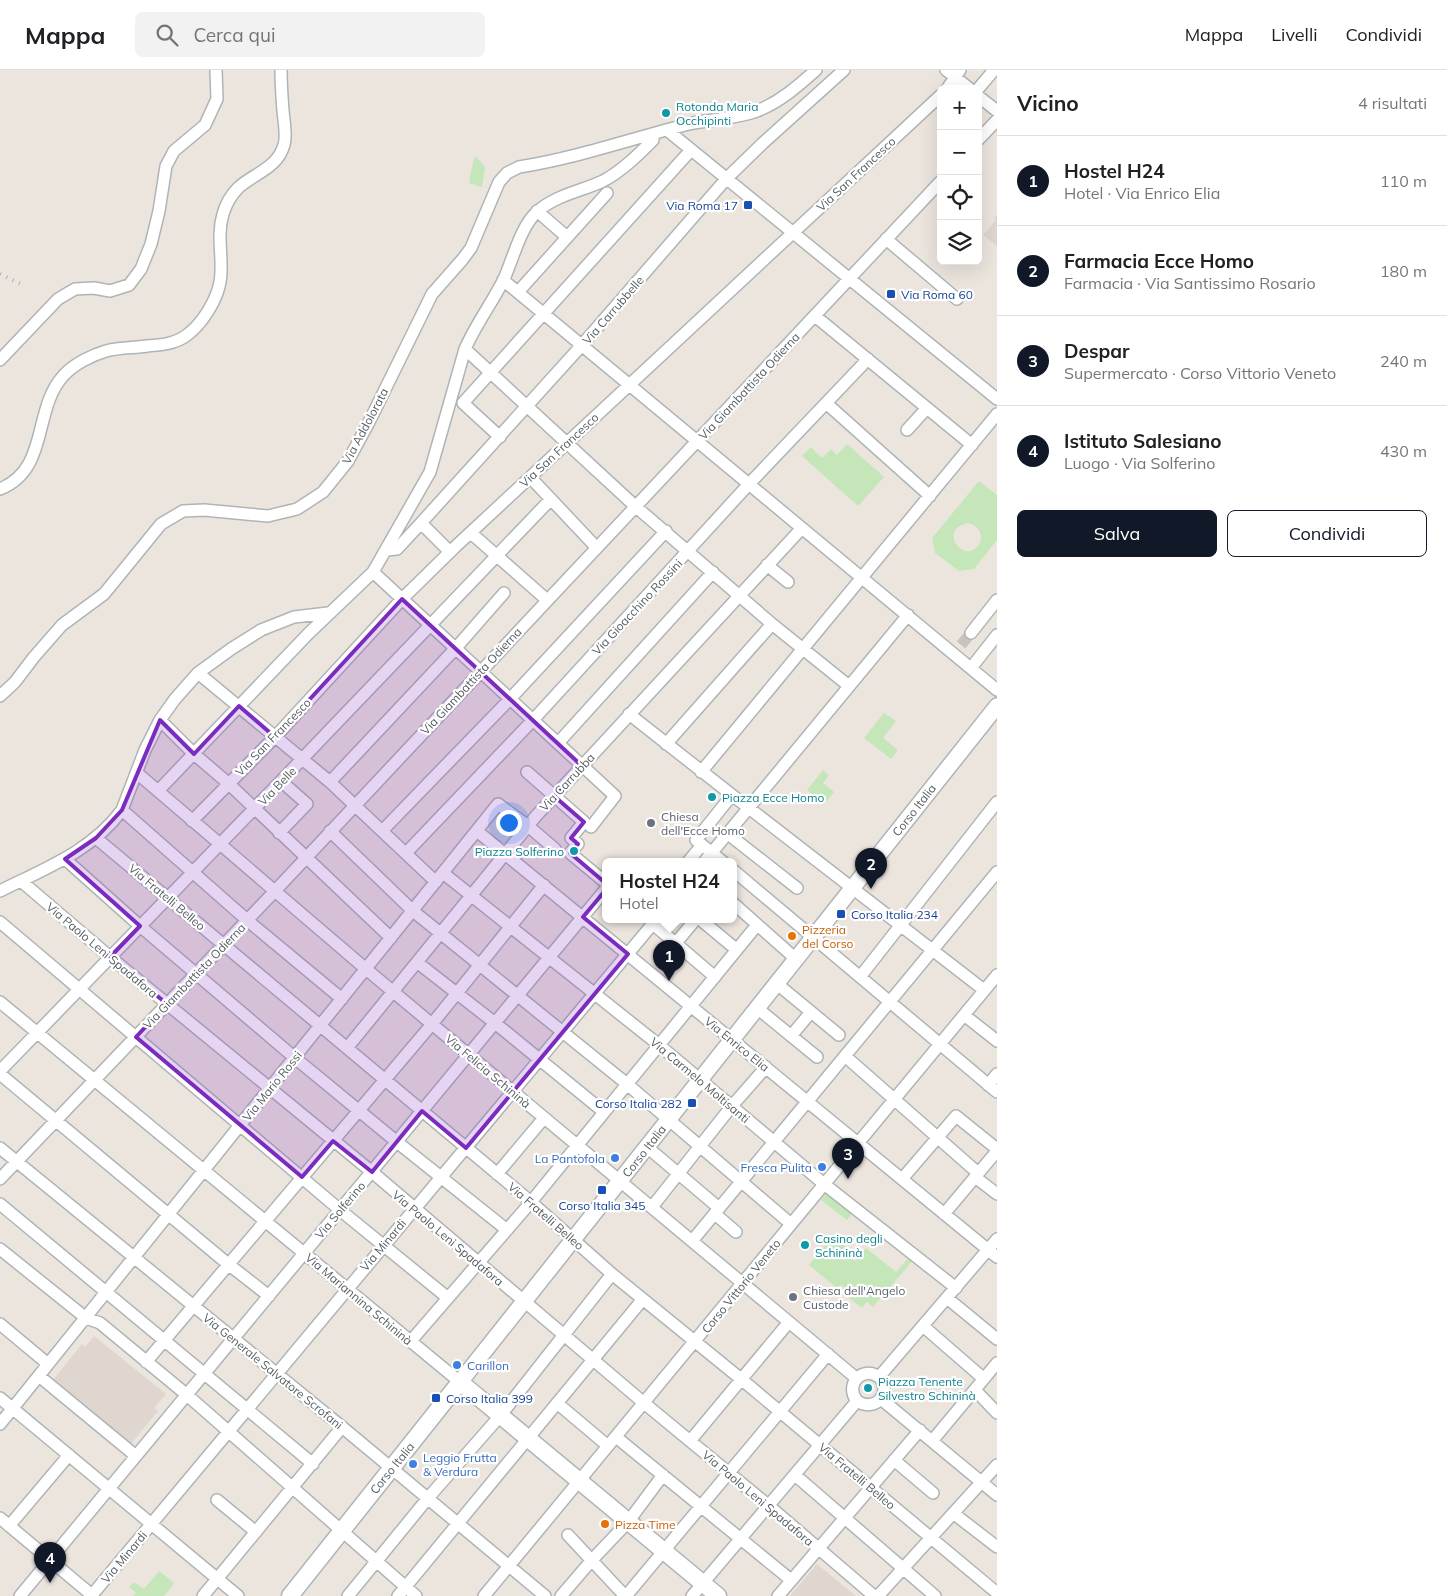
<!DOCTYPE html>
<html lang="it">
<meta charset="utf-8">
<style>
body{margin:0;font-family:Mulish,sans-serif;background:#f2f2f2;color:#202124}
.controls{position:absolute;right:15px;top:15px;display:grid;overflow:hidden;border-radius:8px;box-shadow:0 5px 20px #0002}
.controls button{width:45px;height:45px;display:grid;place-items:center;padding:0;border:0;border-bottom:1px solid #e0e0e0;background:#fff;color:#202124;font:25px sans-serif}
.you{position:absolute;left:508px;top:752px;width:18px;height:18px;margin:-12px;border:4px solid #fff;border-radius:50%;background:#1a73e8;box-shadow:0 0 0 8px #1a73e833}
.badge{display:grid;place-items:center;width:32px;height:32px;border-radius:50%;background:#111827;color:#fff;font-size:16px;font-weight:700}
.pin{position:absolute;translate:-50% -41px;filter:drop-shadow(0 1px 2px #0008)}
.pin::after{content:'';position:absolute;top:26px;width:18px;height:15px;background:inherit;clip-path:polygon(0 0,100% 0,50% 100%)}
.popup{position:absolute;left:602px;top:788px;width:135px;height:65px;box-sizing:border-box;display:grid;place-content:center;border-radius:8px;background:#fff;filter:drop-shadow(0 1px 4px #0005);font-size:16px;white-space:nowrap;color:#757577}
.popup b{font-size:19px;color:#202124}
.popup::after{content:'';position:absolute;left:50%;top:100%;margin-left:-10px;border:10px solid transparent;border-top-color:#fff}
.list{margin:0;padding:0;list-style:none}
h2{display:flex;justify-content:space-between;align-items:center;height:65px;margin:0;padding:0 20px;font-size:21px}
h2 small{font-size:16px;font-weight:400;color:#757577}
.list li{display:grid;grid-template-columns:32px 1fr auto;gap:15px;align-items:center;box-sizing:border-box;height:90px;padding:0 20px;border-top:1px solid #e0e0e0}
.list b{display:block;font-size:19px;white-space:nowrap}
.list p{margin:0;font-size:16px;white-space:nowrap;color:#757577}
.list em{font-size:16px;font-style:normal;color:#757577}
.actions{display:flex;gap:10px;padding:15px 20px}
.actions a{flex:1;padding:11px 0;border:1px solid #111827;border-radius:8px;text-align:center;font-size:18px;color:#111827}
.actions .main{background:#111827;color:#fff}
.icon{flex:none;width:28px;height:28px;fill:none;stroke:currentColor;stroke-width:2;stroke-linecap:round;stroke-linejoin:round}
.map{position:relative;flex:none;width:997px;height:1526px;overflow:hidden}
header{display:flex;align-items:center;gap:30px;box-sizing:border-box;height:70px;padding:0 25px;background:#fff;border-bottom:1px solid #e0e0e0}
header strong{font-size:24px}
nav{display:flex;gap:28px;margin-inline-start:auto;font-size:18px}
.search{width:350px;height:45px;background:#f2f2f2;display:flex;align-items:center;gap:12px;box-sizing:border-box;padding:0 18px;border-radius:8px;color:#757577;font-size:19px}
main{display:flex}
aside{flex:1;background:#fff}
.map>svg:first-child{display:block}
.education{fill:#ded6cf}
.garden{fill:#c4e6b8;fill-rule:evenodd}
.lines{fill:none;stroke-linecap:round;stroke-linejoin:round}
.minor-tunnel{stroke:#c7c3bf;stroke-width:11;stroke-dasharray:11 5.5;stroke-linecap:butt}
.minor-casing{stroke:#afb4b7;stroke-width:14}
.tertiary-casing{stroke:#afb4b7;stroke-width:18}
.secondary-casing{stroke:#aeb5b8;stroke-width:19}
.minor{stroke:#fff;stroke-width:11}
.tertiary{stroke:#fff;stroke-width:15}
.secondary{stroke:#fff;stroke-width:16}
.rail{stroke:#aeafb0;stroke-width:4;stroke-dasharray:1 6;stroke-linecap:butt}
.marked{fill:#7b2cbf;fill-opacity:0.2;stroke:#7b2cbf;stroke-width:4;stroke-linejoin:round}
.culture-dot{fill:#0f9aa8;stroke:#fff;stroke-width:2}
.transit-dot{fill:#1a4fb4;stroke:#fff;stroke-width:2}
.worship-dot{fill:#6b7280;stroke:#fff;stroke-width:2}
.food-dot{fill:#e8710a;stroke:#fff;stroke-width:2}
.shop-dot{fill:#3f7fe0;stroke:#fff;stroke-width:2}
.labels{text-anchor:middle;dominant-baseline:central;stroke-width:4.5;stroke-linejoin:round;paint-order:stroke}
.culture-label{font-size:12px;fill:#0d838f;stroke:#fff;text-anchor:start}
.street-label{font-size:12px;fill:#575e61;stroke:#fff}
.transit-label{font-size:12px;fill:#164399;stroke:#fff;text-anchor:start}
.worship-label{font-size:12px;fill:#5b616d;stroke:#fff;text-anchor:start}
.food-label{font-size:12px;fill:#c56008;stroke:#fff;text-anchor:start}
.shop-label{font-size:12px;fill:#366cbe;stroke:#fff;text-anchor:end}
</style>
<header>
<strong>Mappa</strong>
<div class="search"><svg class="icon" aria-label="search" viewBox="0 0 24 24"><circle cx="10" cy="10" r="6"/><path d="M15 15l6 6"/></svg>Cerca qui</div>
<nav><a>Mappa</a><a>Livelli</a><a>Condividi</a></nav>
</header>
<main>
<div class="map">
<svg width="997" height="1526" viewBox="0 0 997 1526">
<rect width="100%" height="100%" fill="#ece5de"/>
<path class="education" d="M 997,145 L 997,176 L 983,165 L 996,150 L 994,148 Z
M 94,1266 L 166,1324 L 154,1338 L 158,1341 L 131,1374 L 53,1310 L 82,1274 L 85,1277 Z
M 817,1494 L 856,1526 L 790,1526 Z"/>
<path class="garden" d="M 475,86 L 485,97 L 482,117 L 469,113 L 472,96 Z
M 847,374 L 884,407 L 858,436 L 802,386 L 811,377 L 822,388 L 831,379 L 837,385 Z
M 979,411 L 997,425 L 997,470 L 974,499 L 959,501 L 935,483 L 932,468 ZM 969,453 C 978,456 985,465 979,474 C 965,497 935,458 969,453 Z
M 884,643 L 896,651 L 883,668 L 898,680 L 891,689 L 864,668 Z
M 823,700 L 829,705 L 823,713 L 834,722 L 824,734 L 807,720 Z
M 829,1120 L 854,1141 L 847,1150 L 821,1130 Z
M 833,1166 L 853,1183 L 850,1187 L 855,1191 L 866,1178 L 896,1202 L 910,1186 L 914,1189 L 873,1237 L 867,1232 L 862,1238 L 845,1225 L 848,1221 L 841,1215 L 837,1218 L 809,1195 Z
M 159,1501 L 174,1513 L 164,1526 L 133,1526 L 136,1523 L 129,1517 L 134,1512 L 144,1519 Z"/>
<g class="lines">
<path class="minor-tunnel" d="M 961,575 L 971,563"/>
<g class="minor-casing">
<path id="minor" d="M 946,0 L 970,19
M 947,19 L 960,0
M 978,19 L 994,0
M 978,26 L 997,41
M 667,60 L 997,329
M 978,70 L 997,50
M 537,141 L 567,167
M 886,169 L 957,229
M 503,210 L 997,620
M 518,222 L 607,123
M 815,246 L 972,375
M 465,279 L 635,436 L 772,554 L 849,616
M 0,290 L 58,229 L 75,219 L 94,218 L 110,221 L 129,215 L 141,199 L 151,174 L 159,141 L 166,96 L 174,81 L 205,55 L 217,29 L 216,0
M 826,333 L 930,426
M 907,360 L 927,338
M 500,367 L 463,333 L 691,80
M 530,407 L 596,477
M 0,419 C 50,399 32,339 64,305 C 74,294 92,285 106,281 C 119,277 134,278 147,276 C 161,275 175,274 187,265 C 202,254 217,230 220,212 C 224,190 216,167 223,144 C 226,134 231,125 238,118 C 254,103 277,99 284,75 C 287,65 284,52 283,41 C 282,28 281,14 281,0
M 421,453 L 450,482
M 471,463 L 547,530
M 387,480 L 397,479 L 421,453 L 582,275 L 727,108 L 763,73 L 844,0
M 767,495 L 788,512
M 373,502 L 615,726 L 591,757
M 971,563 L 997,530
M 971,598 L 997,565
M 198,603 L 330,712 L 436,812
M 0,626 L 15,612 L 34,587 L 62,555 L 104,524 L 161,454 L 183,441 L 204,440 L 268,446 L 297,439 L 323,422 L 348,391 L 368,354 L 432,224 L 462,190 L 471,178 L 499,112 L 507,103 L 519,97 C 577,88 633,68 689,54 C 712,49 735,49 757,41 C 780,32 798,16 816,0
M 629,644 L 732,725
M 160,650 L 194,684 L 228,713 L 391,868
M 558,673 L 713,502
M 666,674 L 772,554
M 527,702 L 584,752 L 571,768 L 578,774 L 570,783 L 605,812
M 701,702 L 997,344
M 137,703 L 366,899 L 856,1308
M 330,712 L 455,579 L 504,523
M 158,721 L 308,564 L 373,502 L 430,402 L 465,279 C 476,254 492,233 504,209 C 513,189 521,155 538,141 C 556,125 582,121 603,111 C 622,101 639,84 653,70 L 653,64
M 122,740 L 247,850 L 342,929
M 192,751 L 275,667 L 402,529 L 455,477 L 941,25
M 330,761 L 413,841 L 627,1014 L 791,1154
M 382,761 L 510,629 L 666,461
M 477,761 L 997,1187
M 279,763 L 307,734 L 281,711
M 728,764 L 797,818
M 96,768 L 531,1132 L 612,1204 L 741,1309 L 997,1523
M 406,783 L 533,650 L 749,414 L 868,289
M 65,789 L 140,856 L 295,988 L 397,1072 L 507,1160
M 688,792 L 702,775
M 704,792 L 908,545
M 723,792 L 696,770 L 732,725 L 984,920
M 733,800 L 997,1022
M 443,803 L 659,975 L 824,1114 L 956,1218
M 21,811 L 110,887 L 372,1102 L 644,1333 L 769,1436 L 874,1526
M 0,821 C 44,799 92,781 122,740 L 145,680 L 160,650 L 175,629 L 198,603 L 231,579 L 261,560 L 294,547 L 328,543
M 733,833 L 796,889
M 701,850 L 737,880
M 0,852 L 340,1140 L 448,1228
M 653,854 L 715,907
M 675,874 L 695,850
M 418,893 L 495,953 L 604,1042
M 860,907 L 997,732
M 776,913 L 839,965
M 0,932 L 460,1312
M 757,938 L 817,987
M 964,945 L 997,971
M 791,966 L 811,942
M 347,978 L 536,746 L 802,458
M 845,986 L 978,1103
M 0,1001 L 281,711 L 551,429
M 0,1004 L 228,1194 L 269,1226
M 988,1015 L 997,1004
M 647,1077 L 719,1138
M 0,1078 L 342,1357 L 545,1526
M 497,1104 L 544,1048
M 975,1107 L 997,1124
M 0,1109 L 274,822 L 941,111
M 902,1109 L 956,1046 L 997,1079
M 0,1134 L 313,1394
M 652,1137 L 731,1037 L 766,997
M 715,1144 L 736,1162
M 944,1144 L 997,1081
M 692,1171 L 997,802
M 0,1179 L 86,1248 L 100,1253 L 187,1325 L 416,1526
M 947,1228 L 997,1269
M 0,1254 L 48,1294
M 923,1256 L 984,1309
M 410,1272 L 531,1132 L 757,855
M 146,1292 L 432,954 L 544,815
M 39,1306 L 136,1386
M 975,1320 L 997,1343
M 0,1328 L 238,1526
M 881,1329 L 997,1425
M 857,1331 C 844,1315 862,1295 879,1307
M 557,1333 L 608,1376
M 0,1354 L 498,734 L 528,756 L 555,779
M 616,1367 L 791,1510
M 690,1371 L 789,1252
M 932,1371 L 997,1293
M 894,1390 L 933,1423
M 795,1405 L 935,1526
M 217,1430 L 256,1462
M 953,1443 L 997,1477
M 0,1448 L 93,1526
M 9,1456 L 69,1385
M 568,1465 L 625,1526
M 92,1525 L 656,850
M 20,1526 L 605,820
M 203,1526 L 342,1357
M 348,1526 L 428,1428 L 500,1346 L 612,1204
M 398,1526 L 643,1229
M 484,1526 L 997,905
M 561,1526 L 591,1491 L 628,1452 L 663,1405
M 626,1526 L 828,1284
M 692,1526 L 857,1331 C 875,1343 893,1323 879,1307 L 997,1169
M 778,1526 L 920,1360
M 878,1526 L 997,1395"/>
</g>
<g class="tertiary-casing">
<path id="tertiary" d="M 460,1312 L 997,636"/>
</g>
<g class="secondary-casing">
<path id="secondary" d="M 290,1526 L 460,1312 L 718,1526"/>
</g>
<use href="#minor" class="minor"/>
<use href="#tertiary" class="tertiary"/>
<use href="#secondary" class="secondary"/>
<path class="rail" d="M 0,204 L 21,214"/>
</g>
<path class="marked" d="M 402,529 L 582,696 L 554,726 L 584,752 L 571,768 L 578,774 L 570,783 L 609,816 L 583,847 L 628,884 L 466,1078 L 422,1041 L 372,1102 L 333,1071 L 302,1107 L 136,967 L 167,934 L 110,887 L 140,856 L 65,789 L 96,768 L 122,740 L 160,650 L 194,684 L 239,636 L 275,667 Z"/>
<g class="culture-dot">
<circle cx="666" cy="43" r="5"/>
<circle cx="712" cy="727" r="5"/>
<circle cx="574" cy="781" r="5"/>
<circle cx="805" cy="1175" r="5"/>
<circle cx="868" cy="1318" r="5"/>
</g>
<g class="transit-dot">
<rect x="743" y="130" width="10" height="10" rx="2.5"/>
<rect x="886" y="219" width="10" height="10" rx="2.5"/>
<rect x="836" y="839" width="10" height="10" rx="2.5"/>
<rect x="687" y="1028" width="10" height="10" rx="2.5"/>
<rect x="597" y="1115" width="10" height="10" rx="2.5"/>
<rect x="431" y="1323" width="10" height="10" rx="2.5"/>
</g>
<g class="worship-dot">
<circle cx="651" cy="753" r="5"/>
<circle cx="793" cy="1227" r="5"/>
</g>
<g class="food-dot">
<circle cx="792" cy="866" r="5"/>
<circle cx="605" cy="1454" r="5"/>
</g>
<g class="shop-dot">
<circle cx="615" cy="1088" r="5"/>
<circle cx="822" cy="1097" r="5"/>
<circle cx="457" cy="1295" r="5"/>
<circle cx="413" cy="1394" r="5"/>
</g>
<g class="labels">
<g class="culture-label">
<text x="676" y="36">Rotonda Maria<tspan x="676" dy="14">Occhipinti</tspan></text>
<text x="722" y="727">Piazza Ecce Homo</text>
<text x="564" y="781" text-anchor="end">Piazza Solferino</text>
<text x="815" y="1168">Casino degli<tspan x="815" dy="14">Schininà</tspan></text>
<text x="878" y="1311">Piazza Tenente<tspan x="878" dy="14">Silvestro Schininà</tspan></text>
</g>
<g class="street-label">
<text transform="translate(856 104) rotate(-43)">Via San Francesco</text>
<text transform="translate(613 240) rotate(-49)">Via Carrubbelle</text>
<text transform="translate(749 316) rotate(-47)">Via Giambattista Odierna</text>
<text transform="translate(365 356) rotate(-62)">Via Addolorata</text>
<text transform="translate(559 380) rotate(-43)">Via San Francesco</text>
<text transform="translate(637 537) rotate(-47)">Via Gioacchino Rossini</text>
<text transform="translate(471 611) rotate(-47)">Via Giambattista Odierna</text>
<text transform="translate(273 667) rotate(-46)">Via San Francesco</text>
<text transform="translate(567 712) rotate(-47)">Via Carrubba</text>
<text transform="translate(277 716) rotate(-46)">Via Belle</text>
<text transform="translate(914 740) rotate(-52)">Corso Italia</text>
<text transform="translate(167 827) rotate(40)">Via Fratelli Belleo</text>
<text transform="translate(102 880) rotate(40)">Via Paolo Leni Spadafora</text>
<text transform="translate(194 906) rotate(-46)">Via Giambattista Odierna</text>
<text transform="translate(737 974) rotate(39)">Via Enrico Elia</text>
<text transform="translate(488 1001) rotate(40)">Via Felicia Schininà</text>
<text transform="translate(700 1010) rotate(40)">Via Carmelo Moltisanti</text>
<text transform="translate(272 1016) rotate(-51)">Via Mario Rossi</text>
<text transform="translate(644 1081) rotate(-52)">Corso Italia</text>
<text transform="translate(340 1140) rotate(-50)">Via Solferino</text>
<text transform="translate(546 1146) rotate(41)">Via Fratelli Belleo</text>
<text transform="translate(448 1168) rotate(40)">Via Paolo Leni Spadafora</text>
<text transform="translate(383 1175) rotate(-50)">Via Minardi</text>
<text transform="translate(741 1216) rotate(-51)">Corso Vittorio Veneto</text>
<text transform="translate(359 1229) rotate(40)">Via Mariannina Schininà</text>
<text transform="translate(273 1301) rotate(39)">Via Generale Salvatore Scrofani</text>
<text transform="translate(392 1398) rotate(-51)">Corso Italia</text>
<text transform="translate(857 1406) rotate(40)">Via Fratelli Belleo</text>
<text transform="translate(758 1428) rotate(40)">Via Paolo Leni Spadafora</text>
<text transform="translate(124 1487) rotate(-50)">Via Minardi</text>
</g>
<g class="transit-label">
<text x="738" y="135" text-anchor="end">Via Roma 17</text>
<text x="901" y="224">Via Roma 60</text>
<text x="851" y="844">Corso Italia 234</text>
<text x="682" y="1033" text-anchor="end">Corso Italia 282</text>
<text x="602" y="1135" text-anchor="middle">Corso Italia 345</text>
<text x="446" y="1328">Corso Italia 399</text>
</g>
<g class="worship-label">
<text x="661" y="746">Chiesa<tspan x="661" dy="14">dell'Ecce Homo</tspan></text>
<text x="803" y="1220">Chiesa dell'Angelo<tspan x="803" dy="14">Custode</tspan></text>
</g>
<g class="food-label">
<text x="802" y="859">Pizzeria<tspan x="802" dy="14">del Corso</tspan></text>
<text x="615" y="1454">Pizza Time</text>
</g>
<g class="shop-label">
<text x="605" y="1088">La Pantofola</text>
<text x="812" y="1097">Fresca Pulita</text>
<text x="467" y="1295" text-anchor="start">Carillon</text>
<text x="423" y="1387" text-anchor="start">Leggio Frutta<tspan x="423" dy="14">&amp; Verdura</tspan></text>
</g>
</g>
</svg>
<div class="controls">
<button>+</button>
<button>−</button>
<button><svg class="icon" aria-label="locate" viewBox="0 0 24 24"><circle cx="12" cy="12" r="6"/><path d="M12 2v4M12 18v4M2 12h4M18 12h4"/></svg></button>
<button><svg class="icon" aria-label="layers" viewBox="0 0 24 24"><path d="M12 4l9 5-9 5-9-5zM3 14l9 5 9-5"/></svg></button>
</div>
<div class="you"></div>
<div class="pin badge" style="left:669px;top:911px">1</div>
<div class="popup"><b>Hostel H24</b>Hotel</div>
<div class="pin badge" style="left:871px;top:819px">2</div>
<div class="pin badge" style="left:848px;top:1109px">3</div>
<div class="pin badge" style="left:50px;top:1513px">4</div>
</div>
<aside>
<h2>Vicino<small>4 risultati</small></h2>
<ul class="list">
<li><span class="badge">1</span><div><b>Hostel H24</b><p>Hotel · Via Enrico Elia</p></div><em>110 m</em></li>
<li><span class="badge">2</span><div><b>Farmacia Ecce Homo</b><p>Farmacia · Via Santissimo Rosario</p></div><em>180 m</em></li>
<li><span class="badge">3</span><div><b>Despar</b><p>Supermercato · Corso Vittorio Veneto</p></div><em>240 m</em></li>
<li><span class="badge">4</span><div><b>Istituto Salesiano</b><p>Luogo · Via Solferino</p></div><em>430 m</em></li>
</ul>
<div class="actions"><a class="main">Salva</a><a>Condividi</a></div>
</aside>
</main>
